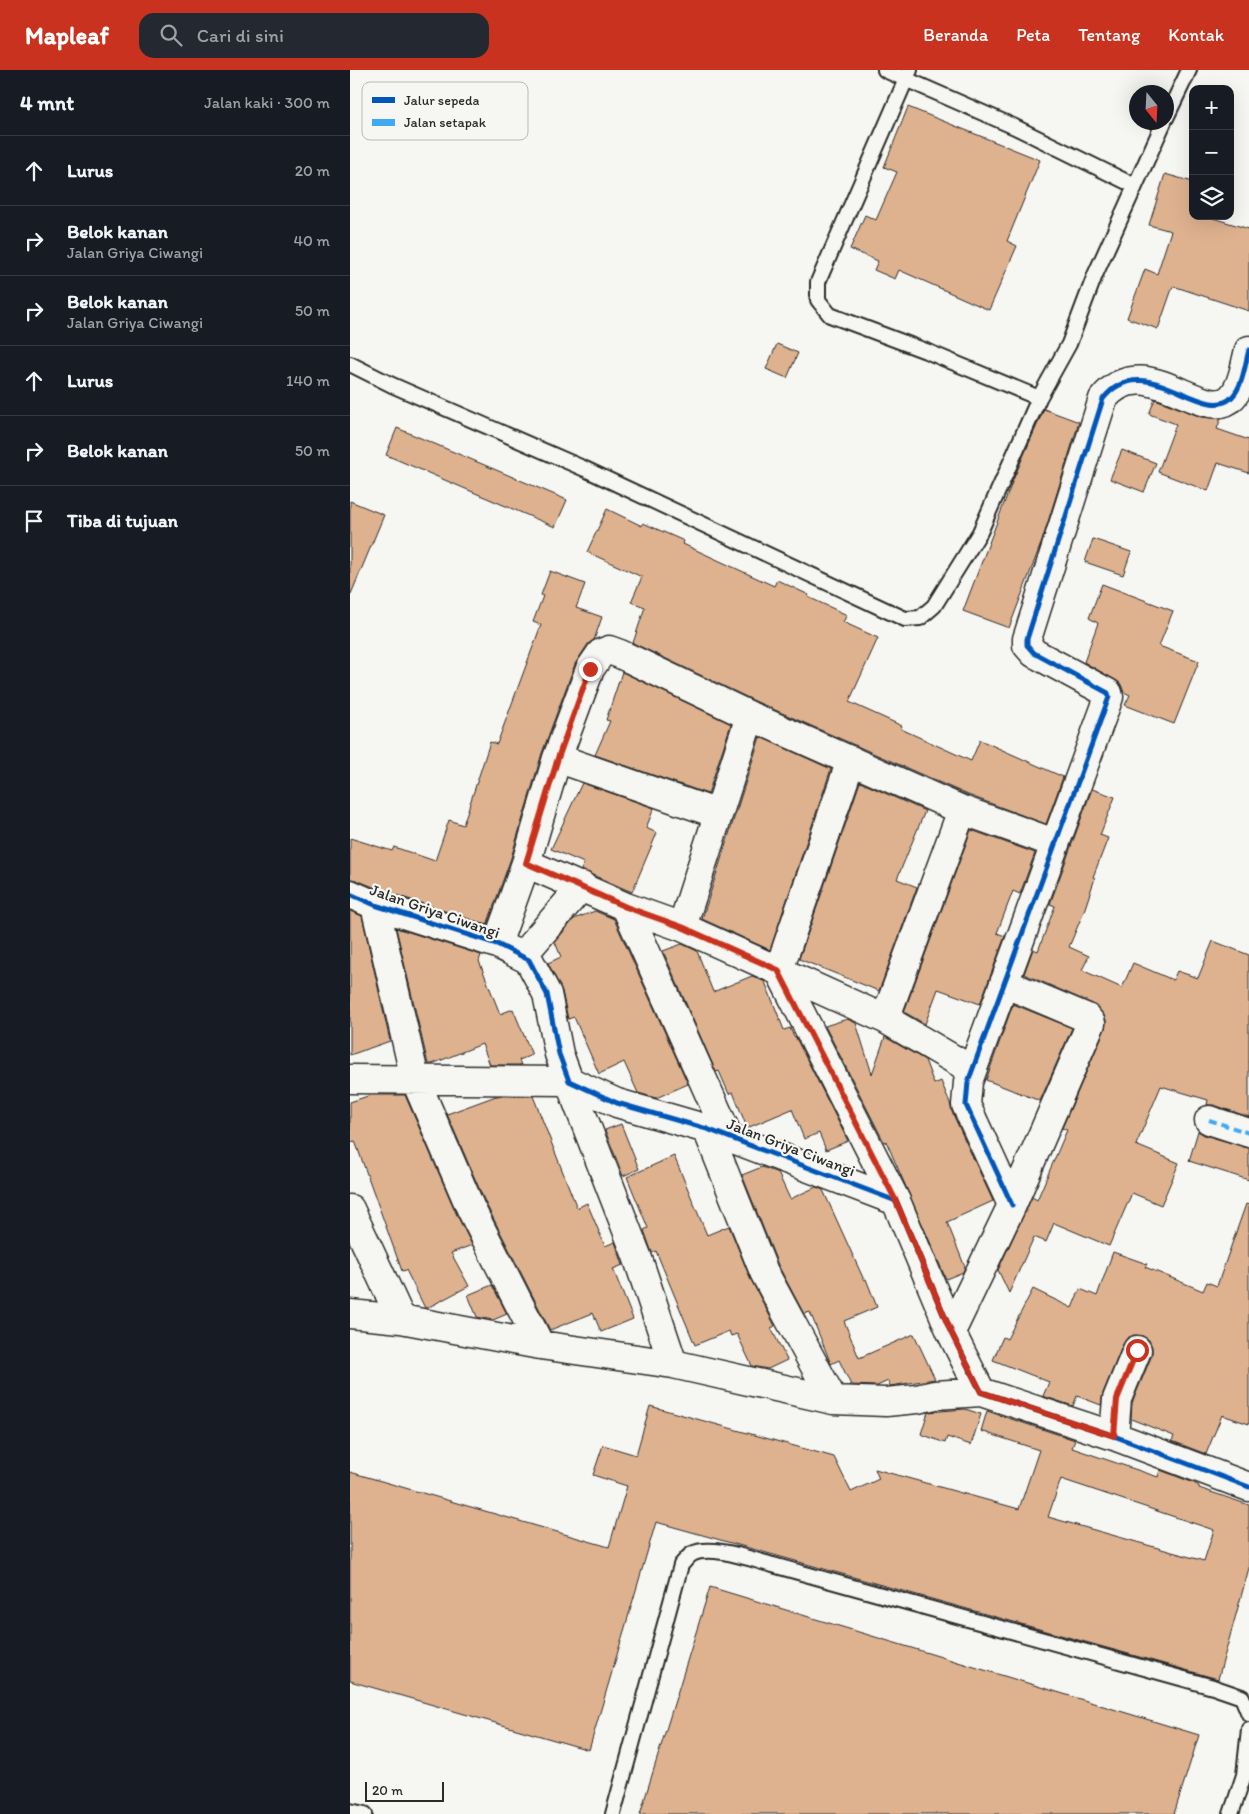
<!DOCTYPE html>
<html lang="id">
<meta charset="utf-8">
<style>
body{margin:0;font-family:Itim,sans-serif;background:#242831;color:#f1f3f6}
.controls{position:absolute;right:15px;top:15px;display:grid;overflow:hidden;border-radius:10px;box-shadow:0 5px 20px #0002}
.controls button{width:45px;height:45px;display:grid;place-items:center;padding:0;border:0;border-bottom:1px solid #363941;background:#171b24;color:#f1f3f6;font:25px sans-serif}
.compass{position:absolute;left:779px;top:15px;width:45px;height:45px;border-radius:50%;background:#171b24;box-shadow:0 5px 20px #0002;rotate:162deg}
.scale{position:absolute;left:15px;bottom:12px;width:79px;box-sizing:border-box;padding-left:5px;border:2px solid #2b2b2b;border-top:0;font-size:14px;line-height:18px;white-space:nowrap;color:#2b2b2b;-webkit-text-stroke:4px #f6f6f2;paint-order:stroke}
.stop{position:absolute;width:15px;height:15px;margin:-11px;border:4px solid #c8321e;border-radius:50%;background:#fff}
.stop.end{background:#c8321e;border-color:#fff;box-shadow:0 1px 5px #0008}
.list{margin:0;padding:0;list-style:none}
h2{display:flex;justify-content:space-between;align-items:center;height:65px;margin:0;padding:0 20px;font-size:21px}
h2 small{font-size:16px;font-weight:400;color:#9ea1a6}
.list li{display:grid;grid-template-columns:32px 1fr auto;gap:15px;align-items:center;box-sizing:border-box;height:70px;padding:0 20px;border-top:1px solid #363941}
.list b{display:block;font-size:19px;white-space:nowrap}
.list p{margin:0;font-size:16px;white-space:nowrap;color:#9ea1a6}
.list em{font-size:16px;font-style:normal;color:#9ea1a6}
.icon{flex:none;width:28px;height:28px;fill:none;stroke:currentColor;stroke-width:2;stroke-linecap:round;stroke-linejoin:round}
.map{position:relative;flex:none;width:899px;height:1744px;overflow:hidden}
header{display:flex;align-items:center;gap:30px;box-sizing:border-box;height:70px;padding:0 25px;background:#c8321e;color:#fff}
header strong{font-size:24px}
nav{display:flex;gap:28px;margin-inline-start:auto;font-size:18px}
.search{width:350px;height:45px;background:#242831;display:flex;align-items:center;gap:12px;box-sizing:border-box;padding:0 18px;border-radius:15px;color:#9ea1a6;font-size:19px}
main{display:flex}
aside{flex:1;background:#171b24}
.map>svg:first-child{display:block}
.building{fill:#deb28f;stroke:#2b2b2b;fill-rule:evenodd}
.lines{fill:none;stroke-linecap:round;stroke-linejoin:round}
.service-casing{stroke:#2b2b2b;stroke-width:18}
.minor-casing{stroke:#2b2b2b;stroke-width:31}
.service{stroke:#f6f6f2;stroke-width:14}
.minor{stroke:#f6f6f2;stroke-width:28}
.quiet{stroke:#3fa9f5;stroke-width:4;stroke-dasharray:8 4;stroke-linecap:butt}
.cycleway-casing{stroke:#f6f6f2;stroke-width:8}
.cycleway{stroke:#0057b8;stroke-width:5}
.route{stroke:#c8321e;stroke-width:6}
.labels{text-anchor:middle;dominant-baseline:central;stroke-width:4.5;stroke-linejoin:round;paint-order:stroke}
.street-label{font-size:16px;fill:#2b2b2b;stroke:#f6f6f2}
.key{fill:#f6f6f2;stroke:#b9b9b6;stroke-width:1}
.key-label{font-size:14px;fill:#2b2b2b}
</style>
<header>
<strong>Mapleaf</strong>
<div class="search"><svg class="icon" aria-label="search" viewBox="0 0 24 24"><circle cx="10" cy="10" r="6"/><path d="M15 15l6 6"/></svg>Cari di sini</div>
<nav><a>Beranda</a><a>Peta</a><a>Tentang</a><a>Kontak</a></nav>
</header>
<main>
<aside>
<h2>4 mnt<small>Jalan kaki · 300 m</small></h2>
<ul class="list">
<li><svg class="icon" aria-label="ahead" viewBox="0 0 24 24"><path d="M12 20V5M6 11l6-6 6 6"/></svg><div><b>Lurus</b></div><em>20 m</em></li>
<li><svg class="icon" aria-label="right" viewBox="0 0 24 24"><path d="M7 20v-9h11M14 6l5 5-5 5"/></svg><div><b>Belok kanan</b><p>Jalan Griya Ciwangi</p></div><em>40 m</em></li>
<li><svg class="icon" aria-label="right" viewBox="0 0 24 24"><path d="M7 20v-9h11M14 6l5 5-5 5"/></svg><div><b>Belok kanan</b><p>Jalan Griya Ciwangi</p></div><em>50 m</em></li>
<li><svg class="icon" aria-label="ahead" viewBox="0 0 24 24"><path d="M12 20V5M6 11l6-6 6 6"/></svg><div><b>Lurus</b></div><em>140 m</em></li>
<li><svg class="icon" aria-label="right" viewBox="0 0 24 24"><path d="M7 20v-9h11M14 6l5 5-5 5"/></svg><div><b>Belok kanan</b></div><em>50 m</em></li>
<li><svg class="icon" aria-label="arrive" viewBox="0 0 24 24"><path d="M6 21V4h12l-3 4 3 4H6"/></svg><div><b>Tiba di tujuan</b></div></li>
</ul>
</aside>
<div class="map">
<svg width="899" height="1744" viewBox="0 0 899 1744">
<rect width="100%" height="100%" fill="#f6f6f2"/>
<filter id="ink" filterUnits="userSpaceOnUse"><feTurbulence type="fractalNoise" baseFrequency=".02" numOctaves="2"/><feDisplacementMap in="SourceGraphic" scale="10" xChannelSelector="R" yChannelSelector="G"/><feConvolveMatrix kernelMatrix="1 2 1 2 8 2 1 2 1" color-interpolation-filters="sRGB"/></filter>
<g filter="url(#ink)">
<path class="building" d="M 558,37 L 690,90 L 657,171 L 667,176 L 639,240 L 549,200 L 545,209 L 524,200 L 528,191 L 500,179 L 515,145 L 526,150 L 547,102 L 534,97 Z
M 815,104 L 843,112 L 843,146 L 856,146 L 899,159 L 899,241 L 823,216 L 808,259 L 777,248 L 795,199 L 807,204 L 821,161 L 799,155 Z
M 427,274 L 448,283 L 437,308 L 416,299 Z
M 805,329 L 851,347 L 871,348 L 867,359 L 899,370 L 899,403 L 868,393 L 858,421 L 808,402 L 826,354 L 799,344 Z
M 694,339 L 729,352 L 692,471 L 659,558 L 613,541 L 663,410 Z
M 47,358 L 217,430 L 205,457 L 36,385 Z
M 772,380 L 806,393 L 794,422 L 760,409 Z
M 0,431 L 34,445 L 1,524 L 0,524 Z
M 257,439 L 292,456 L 293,453 L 334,471 L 333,474 L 424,516 L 427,510 L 459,525 L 458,527 L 497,545 L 493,552 L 528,568 L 499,632 L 552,656 L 551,659 L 621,691 L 630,670 L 713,707 L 696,754 L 618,725 L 407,632 L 283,573 L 295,537 L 281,532 L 292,507 L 237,482 Z
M 743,469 L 781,482 L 773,505 L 735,492 Z
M 200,501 L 235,514 L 226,538 L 252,547 L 244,570 L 238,574 L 225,594 L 192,683 L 161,788 L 137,855 L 31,820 L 6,810 L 0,809 L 0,768 L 42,781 L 44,777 L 85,791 L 99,750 L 113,755 L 140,672 L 147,674 L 191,555 L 183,552 L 193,526 L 191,525 Z
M 752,514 L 823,541 L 809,576 L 849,591 L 824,654 L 775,635 L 780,625 L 774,622 L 770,613 L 734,592 L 748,553 L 739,548 Z
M 272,602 L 381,654 L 358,724 L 245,685 L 260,651 L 256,650 Z
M 410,667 L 481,699 L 420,880 L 352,849 Z
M 510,712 L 575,741 L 547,809 L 567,817 L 529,921 L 449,889 Z
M 232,713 L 304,738 L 296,758 L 307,763 L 282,822 L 231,800 L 234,793 L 201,779 Z
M 742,719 L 765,727 L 750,765 L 758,768 L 743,807 L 745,808 L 734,841 L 719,877 L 739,886 L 732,900 L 772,918 L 783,893 L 823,910 L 827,901 L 848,908 L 863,871 L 899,885 L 899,1047 L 864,1035 L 857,1035 L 858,1030 L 811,1016 L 786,1075 L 829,1093 L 811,1135 L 782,1123 L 759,1176 L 704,1153 L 696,1172 L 684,1167 L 659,1223 L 648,1200 L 682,1127 L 687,1130 L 717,1060 L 712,1058 L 755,959 L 756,951 L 753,944 L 743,934 L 674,904 L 683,879 L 688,881 L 705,836 L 700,834 Z
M 621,760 L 685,783 L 670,824 L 663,821 L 647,863 L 655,866 L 630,934 L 588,919 L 575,954 L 554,942 Z
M 0,841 L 12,846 L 40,971 L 0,985 Z
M 245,841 L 264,849 L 338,1014 L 306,1028 L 288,1023 L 274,992 L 249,1004 L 224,947 L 218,949 L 212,921 L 198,893 L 211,887 L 205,872 L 224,849 Z
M 46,858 L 131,885 L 129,891 L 150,944 L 163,939 L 182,985 L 169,990 L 171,995 L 140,995 L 132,974 L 82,994 L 78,994 Z
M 332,874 L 347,881 L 363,922 L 402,906 L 415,912 L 434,960 L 440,958 L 444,967 L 445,966 L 498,1071 L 476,1080 L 469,1063 L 454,1069 L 442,1039 L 397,1058 L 383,1022 L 379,1024 L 369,1001 L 366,1002 L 313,881 Z
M 663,934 L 722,958 L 690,1031 L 636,1010 Z
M 497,949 L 506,953 L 522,1004 L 535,967 L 575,990 L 584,1014 L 591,1011 L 600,1033 L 602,1042 L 643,1131 L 597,1152 L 615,1197 L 613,1202 L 596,1209 L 536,1071 L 534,1072 L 475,956 Z
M 21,1025 L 55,1025 L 107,1145 L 122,1175 L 101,1183 L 119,1216 L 77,1238 L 75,1238 L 56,1200 L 52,1201 L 5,1071 L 0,1072 L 0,1032 Z
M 146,1026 L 183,1026 L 227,1138 L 237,1133 L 255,1176 L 265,1172 L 273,1195 L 263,1199 L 283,1249 L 251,1262 L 243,1243 L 200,1260 L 135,1132 L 97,1044 Z
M 271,1054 L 289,1099 L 273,1106 L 255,1060 Z
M 848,1061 L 854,1065 L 899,1078 L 899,1110 L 839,1091 Z
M 324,1086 L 357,1165 L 379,1156 L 400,1208 L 425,1256 L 421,1258 L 437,1290 L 418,1299 L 402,1296 L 387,1264 L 381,1266 L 379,1261 L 345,1275 L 306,1181 L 302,1183 L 294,1160 L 298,1158 L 277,1107 Z
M 412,1097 L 428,1103 L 440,1129 L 466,1117 L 473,1120 L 514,1210 L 516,1209 L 527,1237 L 494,1251 L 509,1288 L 564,1264 L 585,1309 L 540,1316 L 538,1311 L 527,1316 L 501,1315 L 489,1290 L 481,1294 L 460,1242 L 454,1244 L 428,1195 L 392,1105 Z
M 896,1134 L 899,1135 L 899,1354 L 872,1345 L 856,1384 L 822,1371 L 824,1366 L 781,1349 L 782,1333 L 802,1285 L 802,1277 L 799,1270 L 793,1266 L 784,1265 L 777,1268 L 773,1274 L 753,1323 L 751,1335 L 727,1326 L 723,1336 L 693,1326 L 699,1312 L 643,1290 L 653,1267 L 657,1269 L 683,1219 L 722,1238 L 730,1219 L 747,1226 L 763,1182 L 797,1194 L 795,1197 L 853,1221 L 857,1212 L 867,1216 Z
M 142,1215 L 157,1244 L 143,1250 L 127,1247 L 118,1225 Z
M 300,1336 L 484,1387 L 501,1422 L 529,1409 L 525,1399 L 669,1439 L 689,1380 L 631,1361 L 637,1341 L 725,1370 L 722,1378 L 808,1407 L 810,1400 L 844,1413 L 849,1416 L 849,1418 L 899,1435 L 899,1498 L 868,1609 L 306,1452 L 239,1680 L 0,1611 L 0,1402 L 259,1477 L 277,1416 L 243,1405 L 253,1375 L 286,1385 ZM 711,1409 L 864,1460 L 854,1491 L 698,1447 Z
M 615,1339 L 631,1344 L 621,1375 L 597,1367 L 595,1373 L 571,1364 L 578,1342 Z
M 360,1517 L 849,1665 L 824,1744 L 290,1744 Z"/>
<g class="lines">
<g class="service-casing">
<path id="service" d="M 535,0 L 665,57 L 785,116
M 560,0 L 468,212 L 468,230 L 480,245 L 576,281 L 689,328
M 816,48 L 839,0
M 0,294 L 42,315 L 235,399 L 555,549 L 570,548 L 584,536 L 630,462 L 689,328 L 719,274 L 745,205 L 814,52
M 0,1741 L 15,1744
M 263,1744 L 331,1495 C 335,1491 337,1487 342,1484 C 361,1474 403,1490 423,1495 L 863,1617 L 892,1627 L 899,1644
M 881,1744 L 894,1705 L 899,1659"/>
</g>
<g class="minor-casing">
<path id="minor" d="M 207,688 L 368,744
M 501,690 L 429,900 L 546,1131
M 176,793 L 276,837 L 332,857 L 535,949 L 622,1000
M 0,824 L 25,835 L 147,874 L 179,890 L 197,924 L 209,984 L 219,1011 L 267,1033 L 357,1059 L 546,1131 L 601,1262 L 631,1322 L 764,1366 L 899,1417
M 25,835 L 65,1009 L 121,1139 L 190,1275
M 276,837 L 378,1066
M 332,857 L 400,646
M 147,874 L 176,793 L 207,688 L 240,599 L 251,583 L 259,580 L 270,584 L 400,646 L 612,740 L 704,773
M 172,886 L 232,816
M 535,949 L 612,740
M 0,1009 L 219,1011 L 287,1186 L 323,1294
M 859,1050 L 899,1063
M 357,1059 L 414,1202 L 483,1330
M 662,1135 L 616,1035 L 618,1012 L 759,627 L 758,623 L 684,583 L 677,575 L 677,569 L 753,329 C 794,276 855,356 882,327 C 893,316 895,294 899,280
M 0,1139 L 51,1249
M 0,1244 L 51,1249 L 190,1275 L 323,1294 L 483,1330 L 536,1332 L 567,1329 L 585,1325 L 631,1322
M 601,1262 L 662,1135 L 741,953 L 737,948 L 654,913
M 764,1366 L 767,1329 L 787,1280"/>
</g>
<use href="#service" class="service"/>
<use href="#minor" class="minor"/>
<path class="quiet" d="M 859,1050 L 899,1063"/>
<g class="cycleway-casing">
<path id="cycleway" d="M 0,824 L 25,835 L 147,874 L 179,890 L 197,924 L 209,984 L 219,1011 L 267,1033 L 357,1059 L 546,1131 L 601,1262 L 631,1322 L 764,1366 L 899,1417
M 662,1135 L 616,1035 L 618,1012 L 759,627 L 758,623 L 684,583 L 677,575 L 677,569 L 753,329 C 794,276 855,356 882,327 C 893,316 895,294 899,280"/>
</g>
<use href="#cycleway" class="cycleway"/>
</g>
</g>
<g class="lines" filter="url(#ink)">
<path class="route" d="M 240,599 L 208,688 L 176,793 L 276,837 L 332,857 L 428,900 L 546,1131 L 601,1262 L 631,1322 L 764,1366 L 767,1329 L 787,1280"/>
</g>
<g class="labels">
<g class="street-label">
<text transform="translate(85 841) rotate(19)">Jalan Griya Ciwangi</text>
<text transform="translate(441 1077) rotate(21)">Jalan Griya Ciwangi</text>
</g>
</g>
<rect x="12" y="12" width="166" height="58" rx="8" class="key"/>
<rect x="22" y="27" width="23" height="6" fill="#0057b8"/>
<rect x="22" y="49" width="23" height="7" fill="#3fa9f5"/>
<g class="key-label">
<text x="54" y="35">Jalur sepeda</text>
<text x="54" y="57">Jalan setapak</text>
</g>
</svg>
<div class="controls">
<button>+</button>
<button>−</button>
<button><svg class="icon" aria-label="layers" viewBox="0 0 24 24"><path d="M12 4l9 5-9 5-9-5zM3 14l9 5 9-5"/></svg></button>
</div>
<svg class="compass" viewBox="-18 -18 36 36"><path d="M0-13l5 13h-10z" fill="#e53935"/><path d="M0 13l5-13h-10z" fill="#9ea1a6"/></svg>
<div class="scale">20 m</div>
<div class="stop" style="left:787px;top:1280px"></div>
<div class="stop end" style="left:240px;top:599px"></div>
</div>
</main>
